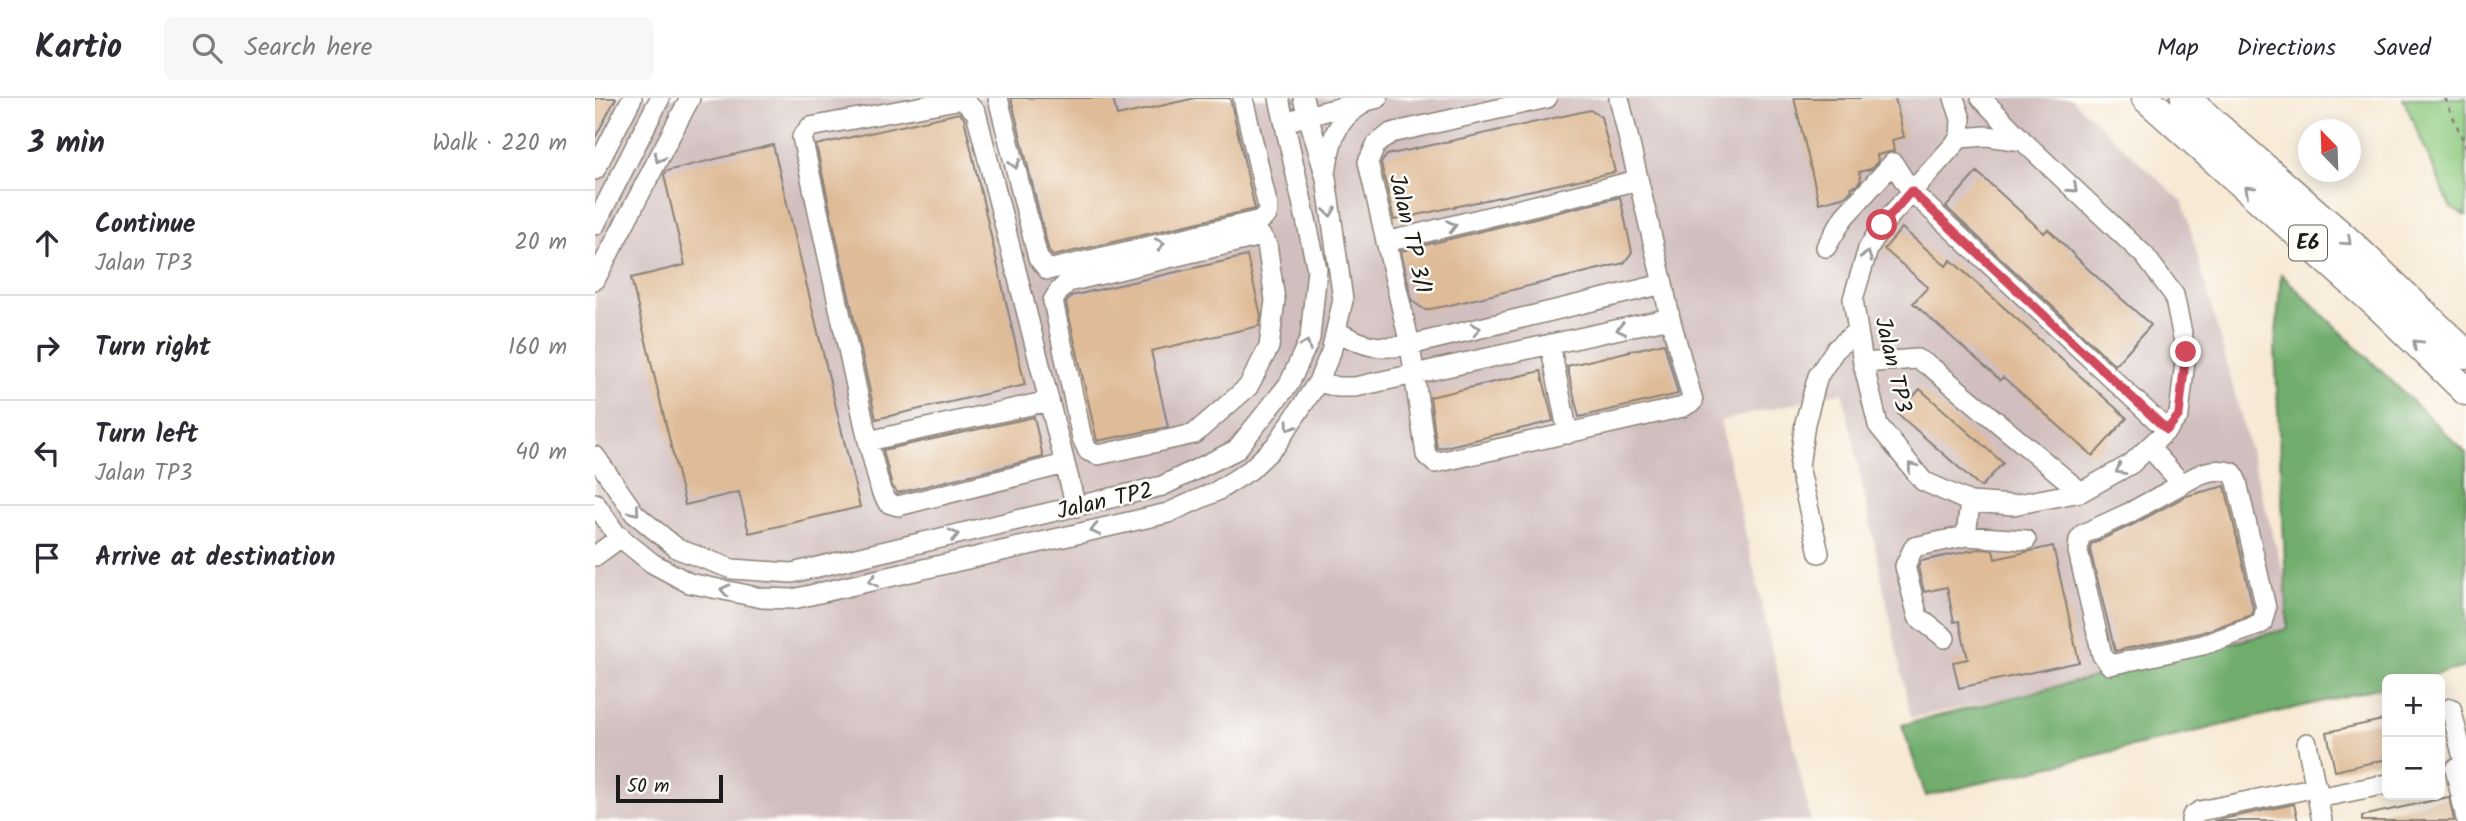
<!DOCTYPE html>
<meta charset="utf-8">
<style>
body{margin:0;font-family:Kalam,sans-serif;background:#f7f7f7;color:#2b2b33}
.controls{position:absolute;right:21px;bottom:21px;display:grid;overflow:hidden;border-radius:10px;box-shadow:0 4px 18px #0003}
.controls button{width:63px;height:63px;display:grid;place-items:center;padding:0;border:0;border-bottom:2px solid #e1e1e2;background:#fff;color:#2b2b33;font:35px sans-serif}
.compass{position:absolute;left:1703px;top:21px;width:63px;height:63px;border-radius:50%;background:#fff;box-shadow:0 4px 18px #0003;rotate:337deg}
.scale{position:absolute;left:21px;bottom:18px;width:107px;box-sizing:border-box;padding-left:7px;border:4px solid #1c1c1c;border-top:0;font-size:19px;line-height:24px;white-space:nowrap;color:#1c1c1c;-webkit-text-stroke:5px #fdfcf7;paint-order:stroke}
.stop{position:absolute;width:21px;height:21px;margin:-16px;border:5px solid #d1495b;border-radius:50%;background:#fff}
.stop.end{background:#d1495b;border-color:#fff;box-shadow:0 2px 7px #0008}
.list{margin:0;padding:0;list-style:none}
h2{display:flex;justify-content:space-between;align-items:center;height:91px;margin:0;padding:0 28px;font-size:30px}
h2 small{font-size:23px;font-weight:400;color:#7c7c81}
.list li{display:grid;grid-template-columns:46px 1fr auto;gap:21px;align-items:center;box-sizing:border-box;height:105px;padding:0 28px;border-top:2px solid #e1e1e2}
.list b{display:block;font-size:26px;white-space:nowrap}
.list p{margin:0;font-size:23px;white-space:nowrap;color:#7c7c81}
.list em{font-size:23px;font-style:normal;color:#7c7c81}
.icon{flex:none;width:38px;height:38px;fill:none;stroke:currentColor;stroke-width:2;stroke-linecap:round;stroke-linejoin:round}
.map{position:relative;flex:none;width:1871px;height:723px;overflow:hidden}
header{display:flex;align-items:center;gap:42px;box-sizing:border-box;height:98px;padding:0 35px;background:#fff;border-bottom:2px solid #e1e1e2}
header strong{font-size:33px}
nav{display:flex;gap:38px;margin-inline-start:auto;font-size:24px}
.search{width:490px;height:63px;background:#f7f7f7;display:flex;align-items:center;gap:18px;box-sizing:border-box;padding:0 24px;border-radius:10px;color:#7c7c81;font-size:26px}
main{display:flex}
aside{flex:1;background:#fff}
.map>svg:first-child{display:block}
.industrial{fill:#d1bfbf}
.green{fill:#8cc97e;stroke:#54724d;stroke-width:2}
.forest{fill:#71ad6d;stroke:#466444;stroke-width:2}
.building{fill:#dfbb97}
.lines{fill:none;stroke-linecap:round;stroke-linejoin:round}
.minor-casing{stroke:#8a8278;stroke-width:22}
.highway-casing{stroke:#8a8278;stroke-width:31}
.path{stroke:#8a8278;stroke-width:2.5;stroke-dasharray:5 5;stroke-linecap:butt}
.minor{stroke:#fff;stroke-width:19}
.highway{stroke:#fff;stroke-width:28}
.oneway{stroke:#999}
.route{stroke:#d1495b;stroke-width:9}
.labels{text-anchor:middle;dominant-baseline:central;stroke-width:5;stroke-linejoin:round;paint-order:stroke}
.shield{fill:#fdfcf7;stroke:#605f5e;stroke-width:2}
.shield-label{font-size:21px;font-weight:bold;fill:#1c1c1c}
.street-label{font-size:23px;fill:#1c1c1c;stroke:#fdfcf7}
</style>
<header>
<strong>Kartio</strong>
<div class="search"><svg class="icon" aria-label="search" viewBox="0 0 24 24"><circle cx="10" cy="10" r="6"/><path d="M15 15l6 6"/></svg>Search here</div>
<nav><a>Map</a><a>Directions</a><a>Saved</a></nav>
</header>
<main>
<aside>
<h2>3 min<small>Walk · 220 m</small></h2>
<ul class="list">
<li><svg class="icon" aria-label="ahead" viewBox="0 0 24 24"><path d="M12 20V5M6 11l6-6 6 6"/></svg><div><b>Continue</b><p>Jalan TP3</p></div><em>20 m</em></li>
<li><svg class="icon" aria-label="right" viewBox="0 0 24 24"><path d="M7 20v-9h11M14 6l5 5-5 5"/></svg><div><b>Turn right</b></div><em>160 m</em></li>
<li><svg class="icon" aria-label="left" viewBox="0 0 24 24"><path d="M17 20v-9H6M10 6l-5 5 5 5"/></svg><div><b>Turn left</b><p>Jalan TP3</p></div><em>40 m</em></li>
<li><svg class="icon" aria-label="arrive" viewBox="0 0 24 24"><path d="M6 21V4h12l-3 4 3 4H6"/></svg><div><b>Arrive at destination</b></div></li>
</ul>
</aside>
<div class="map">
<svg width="1871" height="723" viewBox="0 0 1871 723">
<rect width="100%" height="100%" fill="#fdfcf7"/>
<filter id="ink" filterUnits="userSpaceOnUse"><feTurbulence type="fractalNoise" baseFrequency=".0143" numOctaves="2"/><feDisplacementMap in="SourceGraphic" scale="14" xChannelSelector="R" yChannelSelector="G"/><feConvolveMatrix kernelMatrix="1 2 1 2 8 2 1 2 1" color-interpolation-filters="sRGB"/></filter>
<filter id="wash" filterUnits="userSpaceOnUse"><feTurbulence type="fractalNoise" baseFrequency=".00686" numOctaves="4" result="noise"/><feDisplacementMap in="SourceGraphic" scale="28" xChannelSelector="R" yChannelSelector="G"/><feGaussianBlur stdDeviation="1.57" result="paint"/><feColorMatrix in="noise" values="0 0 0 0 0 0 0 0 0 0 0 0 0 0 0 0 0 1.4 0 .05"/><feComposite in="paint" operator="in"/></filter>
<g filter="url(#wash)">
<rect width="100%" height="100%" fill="#f7e9d4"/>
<path class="industrial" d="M 0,0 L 1475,0 L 1588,104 L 1705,537 L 1316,620 L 1248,294 L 1125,323 L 1216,723 L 0,723 Z"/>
<path class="green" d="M 1808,0 L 1871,0 L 1871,118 L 1856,110 Z"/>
<path class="forest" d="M 1686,176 L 1871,355 L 1871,569 L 1820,581 L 1792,581 L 1792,588 L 1331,698 L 1307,627 L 1693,531 L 1680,249 Z"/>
<g id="blocks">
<path class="building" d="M 0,0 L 21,0 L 0,40 Z
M 416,0 L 518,0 L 522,18 L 600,0 L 635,0 L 660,111 L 458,158 L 454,154 Z
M 1199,0 L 1300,0 L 1309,39 L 1297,42 L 1299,53 L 1282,57 L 1283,63 L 1276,71 L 1264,74 L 1266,82 L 1261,88 L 1256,89 L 1257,92 L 1251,98 L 1224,105 Z
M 995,12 L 1006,19 L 1020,74 L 799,122 L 786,65 L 792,57 Z
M 364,15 L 369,20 L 430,287 L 281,321 L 221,47 Z
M 178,47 L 265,409 L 154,435 L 144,394 L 90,407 L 36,180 L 90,167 L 69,77 L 71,73 Z
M 1382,74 L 1449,135 L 1453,131 L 1492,170 L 1556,227 L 1520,267 L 1351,109 Z
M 1025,99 L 1037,154 L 1029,165 L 851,208 L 830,212 L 817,203 L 806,153 Z
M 1307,130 L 1351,168 L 1356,162 L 1532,320 L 1498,358 L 1408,279 L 1405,282 L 1318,205 L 1333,189 L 1289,151 Z
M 652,158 L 666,218 L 664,228 L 556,253 L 573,329 L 502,343 L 471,205 L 474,201 L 476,198 Z
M 1069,245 L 1083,296 L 984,319 L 972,268 Z
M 946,273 L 958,323 L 842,351 L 835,299 Z
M 1325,291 L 1408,365 L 1386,389 L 1303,316 Z
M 439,319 L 448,359 L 303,395 L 297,388 L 288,352 Z
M 1630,388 L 1658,510 L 1657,517 L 1605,535 L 1520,553 L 1495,452 L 1496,446 L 1539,426 L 1591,398 Z
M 1458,448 L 1484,564 L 1364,590 L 1358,564 L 1373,561 L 1364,523 L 1359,524 L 1352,489 L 1329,494 L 1323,469 L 1326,463 L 1384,451 L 1398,452 L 1400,461 Z
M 1792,621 L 1792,661 L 1740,673 L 1732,634 Z
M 1854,699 L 1859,723 L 1767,723 L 1767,718 Z
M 1699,706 L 1703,723 L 1618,723 Z"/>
</g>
</g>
<g filter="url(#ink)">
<use href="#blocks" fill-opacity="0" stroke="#8a8278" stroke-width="2"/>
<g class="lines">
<g class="minor-casing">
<path id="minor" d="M 403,0 L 443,160 L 453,172 L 666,122 L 672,117 L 673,109 L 648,0
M 952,0 L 796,35 L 781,47 L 773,64 L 815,247 L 831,357 L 840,365 L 1088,309 L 1098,303 L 1075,220
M 1024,0 L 1068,186
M 1359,0 L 1366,21 L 1365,40 L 1287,127 L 1273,151 L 1258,201 L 1268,265 L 1283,327 L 1328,383 L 1375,404 L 1418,407 L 1486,394 L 1536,366 L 1572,332 L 1584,317 L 1591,254 L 1579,197 L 1550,158 L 1428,43 L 1386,0
M 700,21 L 783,0
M 1365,40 L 1392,38 L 1428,43
M 732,70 C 735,44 741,22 765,8
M 0,72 L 37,0
M 0,127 L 65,0
M 666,138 L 672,146 L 680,202 L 674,249 L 653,289 L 599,336 L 503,357 L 493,353 L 487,340 L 458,203 L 464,193 L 473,184 Z
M 791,144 L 1043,82
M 1231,149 L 1249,119 L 1298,65 L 1316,93 L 1572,332
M 0,182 L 95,0
M 955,246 L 973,336
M 1268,265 L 1322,261 L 1336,269 L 1486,394
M 723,284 L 743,289 L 760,289 L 1075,220 L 1068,186 L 815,247 C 783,252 770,249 741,233
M 273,343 L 454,303
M 1554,349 L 1587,386 L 1534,415 L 1488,436 L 1484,442 L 1483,453 L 1507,557 L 1515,567 L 1608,547 L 1661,528 L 1667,525 L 1671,510 L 1642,384 L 1638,375 C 1618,368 1604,376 1587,386
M 0,358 L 40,416 L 83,451 L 137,471 L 197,475 L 567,388 L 641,352 L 694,286 L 715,240 L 722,171 L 684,0
M 470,366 L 303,408 L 293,405 L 286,393 L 273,343 L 207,39 L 215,29 L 367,1 L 381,14 L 470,366 L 481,409
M 0,405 L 21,436 L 57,465 L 94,485 L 167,500 L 198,501 L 573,415 L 622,393 L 655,372 L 681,347 L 723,284 L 736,254 L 748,202 L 731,80 L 708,0
M 1371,438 L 1431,442
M 1224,455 L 1204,369 L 1210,325 L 1223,278 L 1240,252 L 1263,232
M 0,458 L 26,439
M 1350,540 L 1323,519 L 1310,468 L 1319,449 L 1371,438 L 1375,404
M 1856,610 L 1870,669
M 1712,645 L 1727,723
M 1860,671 L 1871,721
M 1723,700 L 1792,686
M 1596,723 L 1597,718 L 1605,713 L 1722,689"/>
</g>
<g class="highway-casing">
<path id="highway" d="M 1551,0 L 1786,210 L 1871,293
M 1590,0 L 1756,146 L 1871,256"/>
</g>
<path class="path" d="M 1850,0 L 1871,49"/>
<use href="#minor" class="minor"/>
<use href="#highway" class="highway"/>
</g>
<defs><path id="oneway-chevron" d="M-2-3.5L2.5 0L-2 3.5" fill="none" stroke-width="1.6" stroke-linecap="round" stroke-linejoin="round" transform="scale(1.75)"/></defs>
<g class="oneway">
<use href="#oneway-chevron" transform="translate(64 60) rotate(118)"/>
<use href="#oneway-chevron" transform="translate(420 66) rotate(76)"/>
<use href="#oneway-chevron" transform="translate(1478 90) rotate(43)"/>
<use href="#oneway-chevron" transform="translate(1654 92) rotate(-138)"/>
<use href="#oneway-chevron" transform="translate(735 114) rotate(82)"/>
<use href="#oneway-chevron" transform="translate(857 128) rotate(-14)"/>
<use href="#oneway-chevron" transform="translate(1752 143) rotate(42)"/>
<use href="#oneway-chevron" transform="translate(565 146) rotate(-13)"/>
<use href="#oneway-chevron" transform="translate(1272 158) rotate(-70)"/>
<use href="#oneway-chevron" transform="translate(881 231) rotate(-14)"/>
<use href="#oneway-chevron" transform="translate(1026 231) rotate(168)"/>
<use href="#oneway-chevron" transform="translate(1822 246) rotate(-136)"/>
<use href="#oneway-chevron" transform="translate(711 247) rotate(-68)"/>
<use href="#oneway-chevron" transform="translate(695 328) rotate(125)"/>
<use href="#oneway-chevron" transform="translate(1317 369) rotate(-129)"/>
<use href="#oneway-chevron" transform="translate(1525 372) rotate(150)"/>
<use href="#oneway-chevron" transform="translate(40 413) rotate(49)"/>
<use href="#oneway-chevron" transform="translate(500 432) rotate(167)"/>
<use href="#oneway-chevron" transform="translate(359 437) rotate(-13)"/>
<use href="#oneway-chevron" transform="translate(278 483) rotate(167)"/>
<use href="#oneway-chevron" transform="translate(130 492) rotate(-168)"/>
</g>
</g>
<g class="lines" filter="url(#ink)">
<path class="route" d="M 1287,127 L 1316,93 L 1572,332 L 1584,317 L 1591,254"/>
</g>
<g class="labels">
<rect class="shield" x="1694" y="127.5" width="38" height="35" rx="5"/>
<g class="shield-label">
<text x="1713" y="145">E6</text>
</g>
<g class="street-label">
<text transform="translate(814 136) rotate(77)">Jalan TP 3/1</text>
<text transform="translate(1297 267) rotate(77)">Jalan TP3</text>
<text transform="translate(510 404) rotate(-13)">Jalan TP2</text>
</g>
</g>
</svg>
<div class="controls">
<button>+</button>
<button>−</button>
</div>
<svg class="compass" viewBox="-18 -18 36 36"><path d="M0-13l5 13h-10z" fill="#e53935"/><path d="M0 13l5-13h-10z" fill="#7c7c81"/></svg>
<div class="scale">50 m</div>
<div class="stop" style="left:1287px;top:127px"></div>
<div class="stop end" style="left:1591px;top:254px"></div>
</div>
</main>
